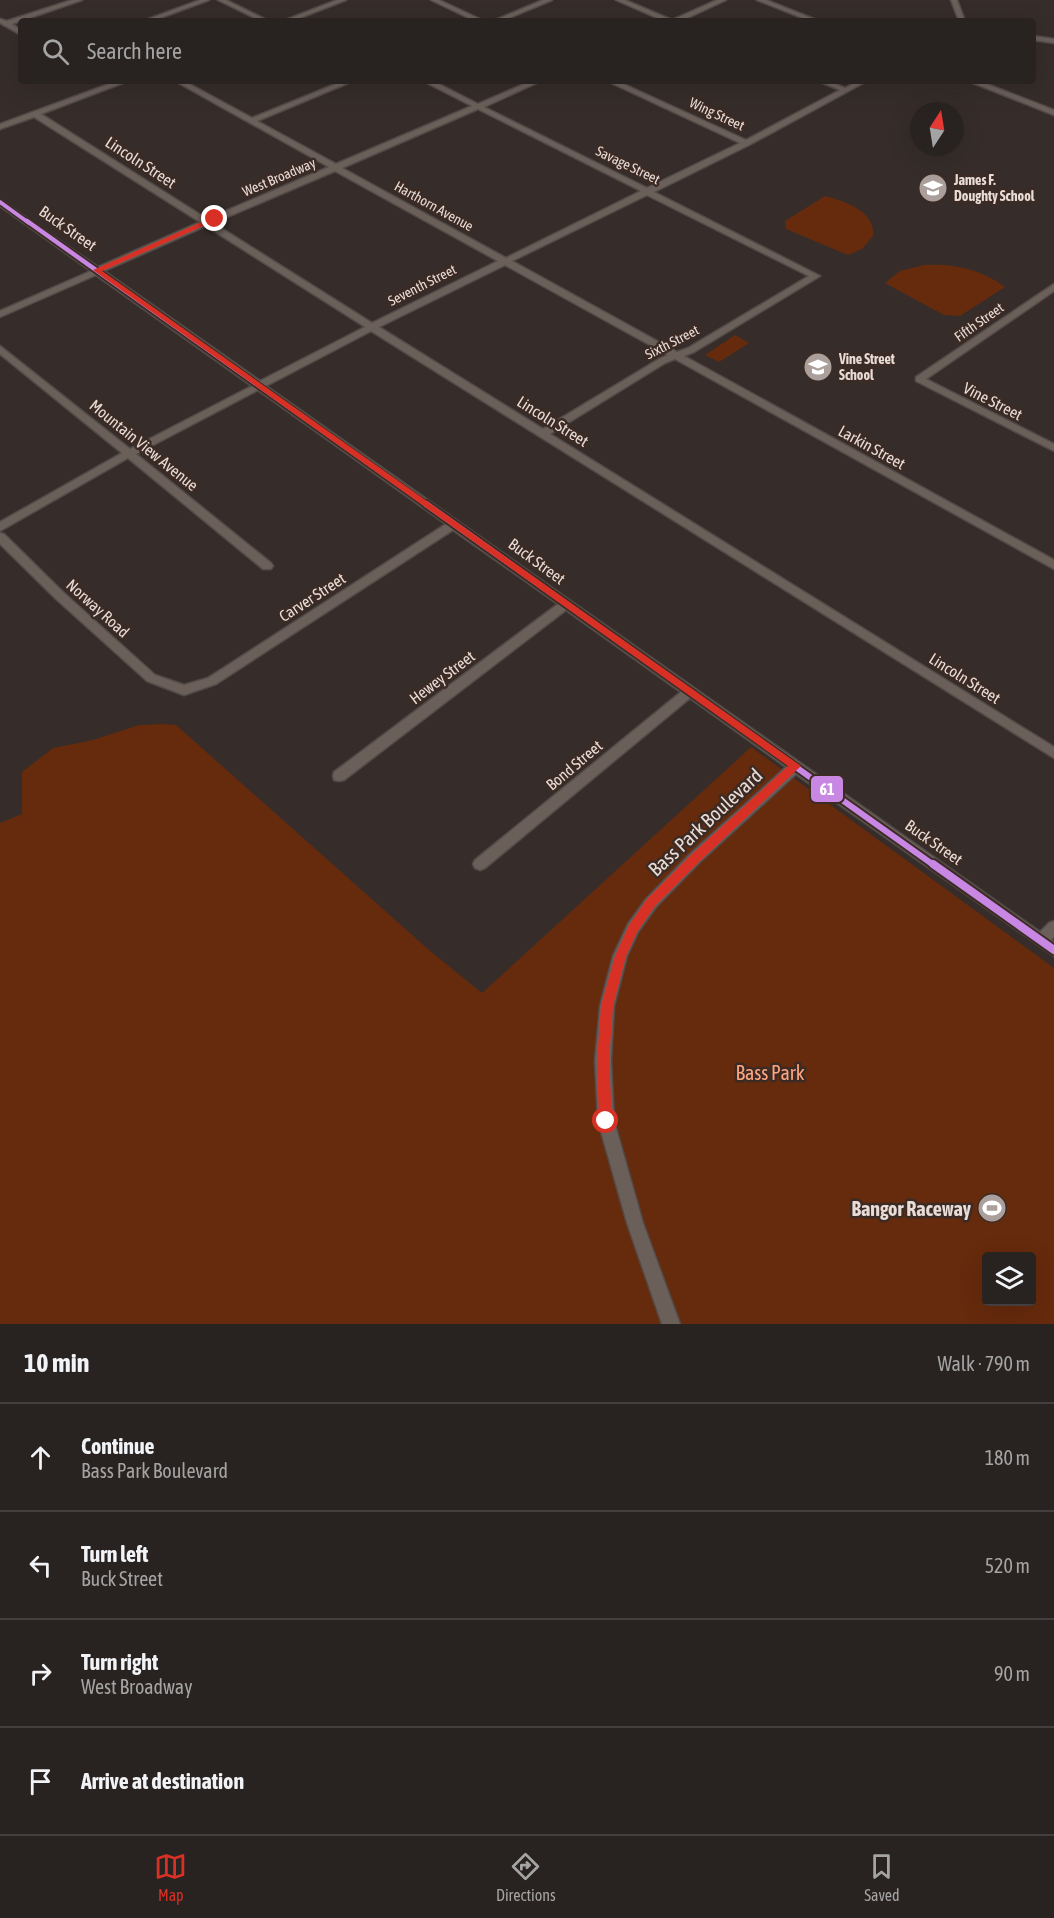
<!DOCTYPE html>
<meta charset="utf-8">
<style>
body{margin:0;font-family:"Asap Condensed",sans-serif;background:#342f2d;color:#f1f3f6}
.controls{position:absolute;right:18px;bottom:18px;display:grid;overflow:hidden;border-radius:6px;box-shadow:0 6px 24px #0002}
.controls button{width:54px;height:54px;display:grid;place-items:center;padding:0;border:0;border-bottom:2px solid #443f3e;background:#282220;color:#f1f3f6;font:30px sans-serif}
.compass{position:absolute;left:910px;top:102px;width:54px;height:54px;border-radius:50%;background:#282220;box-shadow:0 6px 24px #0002;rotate:12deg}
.stop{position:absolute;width:18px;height:18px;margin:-14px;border:4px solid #d93025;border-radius:50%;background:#fff}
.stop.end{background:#d93025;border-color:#fff;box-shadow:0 2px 6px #0008}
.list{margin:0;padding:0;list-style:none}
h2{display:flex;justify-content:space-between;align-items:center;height:78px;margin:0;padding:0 24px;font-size:26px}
h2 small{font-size:20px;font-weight:400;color:#a5a4a5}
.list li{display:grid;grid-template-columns:39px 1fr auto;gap:18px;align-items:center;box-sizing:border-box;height:108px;padding:0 24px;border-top:2px solid #443f3e}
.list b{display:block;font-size:22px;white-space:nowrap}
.list p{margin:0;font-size:20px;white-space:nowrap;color:#a5a4a5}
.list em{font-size:20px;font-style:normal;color:#a5a4a5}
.icon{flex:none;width:33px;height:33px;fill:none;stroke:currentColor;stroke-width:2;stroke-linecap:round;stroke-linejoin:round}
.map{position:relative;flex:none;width:1054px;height:1324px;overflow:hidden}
.search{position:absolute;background:#282220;box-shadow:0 6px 24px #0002;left:18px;right:18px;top:18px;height:66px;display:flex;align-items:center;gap:15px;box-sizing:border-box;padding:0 21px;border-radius:6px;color:#a5a4a5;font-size:22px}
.sheet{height:510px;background:#282220}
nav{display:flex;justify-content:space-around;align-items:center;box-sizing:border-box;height:84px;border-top:2px solid #443f3e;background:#282220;font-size:16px;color:#a5a4a5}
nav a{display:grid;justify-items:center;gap:3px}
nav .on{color:#d93025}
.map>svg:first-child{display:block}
.green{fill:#662a0c;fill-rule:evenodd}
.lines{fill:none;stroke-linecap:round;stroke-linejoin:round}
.minor-casing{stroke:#524a47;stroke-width:3}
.minor{fill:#6b5f5a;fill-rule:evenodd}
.bus-1-far3-casing{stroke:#3c2b24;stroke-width:7}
.bus-1-far2-casing{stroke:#3c2b24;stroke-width:8}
.bus-1-far1-casing{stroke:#3c2b24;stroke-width:10}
.bus-1-casing{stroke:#3c2b24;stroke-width:12}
.bus-1-far3{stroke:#c787e3;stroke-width:4}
.bus-1-far2{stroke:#c787e3;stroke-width:4.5}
.bus-1-far1{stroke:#c787e3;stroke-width:6}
.bus-1{stroke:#c787e3;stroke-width:8}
.route{fill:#d93025}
.labels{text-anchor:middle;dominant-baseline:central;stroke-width:5;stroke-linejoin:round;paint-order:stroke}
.far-street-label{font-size:14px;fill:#e8dcd7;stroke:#3c2b24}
.far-poi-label{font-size:14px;font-weight:bold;fill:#e8dcd7;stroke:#3c2b24;text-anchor:start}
.street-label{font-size:16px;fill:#e8dcd7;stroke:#3c2b24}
.near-street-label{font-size:20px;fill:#e8dcd7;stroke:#3c2b24}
.near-park-label{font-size:20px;fill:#fea580;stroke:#3c2b24}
.near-poi-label{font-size:20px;font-weight:bold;fill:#e8dcd7;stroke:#3c2b24;text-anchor:end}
.line-badge{stroke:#3c2b24;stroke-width:2}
.badge-label{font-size:16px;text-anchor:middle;font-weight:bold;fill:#fff}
</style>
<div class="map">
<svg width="1054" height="1324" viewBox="0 0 1054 1324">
<rect width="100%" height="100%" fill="#362d2a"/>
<path class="green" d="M 825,196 C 844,201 876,211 873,236 L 862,249 L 848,255 L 786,229 L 785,221 Z
M 924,265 C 953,263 981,269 1005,287 L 960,316 L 944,315 L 885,283 L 900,271 Z
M 735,335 L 749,343 L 719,362 L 705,355 Z
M 163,724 L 176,725 L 429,950 L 482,993 L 751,747 L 1054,968 L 1054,1324 L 0,1324 L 0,823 L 22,814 L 22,772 L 53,748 L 93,740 L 139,725 ZM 986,1256 L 1032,1256 L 1032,1302 L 986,1302 Z"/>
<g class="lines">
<g class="minor-casing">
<path id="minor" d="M 72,0 L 82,0 L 12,24 L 21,30 L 21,35 L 0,23 L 0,19 L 7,21 Z
M 200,0 L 209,0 L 152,21 L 143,21 Z
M 218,0 L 226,0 L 269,21 L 261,21 Z
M 337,0 L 346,0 L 292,21 L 283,21 Z
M 431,0 L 439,0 L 484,21 L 475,21 Z
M 543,0 L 552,0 L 502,21 L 493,21 Z
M 616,0 L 625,0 L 672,20 L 717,0 L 726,0 L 681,21 L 664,21 Z
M 757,0 L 766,0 L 819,21 L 810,21 Z
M 951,0 L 957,0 L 965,21 L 959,21 Z
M 1033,36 L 1054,39 L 1054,43 L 1033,40 Z
M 117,81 L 128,81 L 41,114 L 207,219 L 329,167 L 175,81 L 184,81 L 252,118 L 343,81 L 353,81 L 257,121 L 336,164 L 472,106 L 423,81 L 433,81 L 478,104 L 531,81 L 541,81 L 484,107 L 647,188 L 740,143 L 607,81 L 617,81 L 746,140 L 840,90 L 818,81 L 829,81 L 845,88 L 858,81 L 867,81 L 749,145 L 654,192 L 820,276 L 694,352 L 684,356 L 1054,560 L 1054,569 L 675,359 L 665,363 L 550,434 L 1054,747 L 1054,758 L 371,331 L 266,386 L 1040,932 L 1049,923 L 1054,921 L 1054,937 L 1051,940 L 1054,942 L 1054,956 L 796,774 L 700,862 L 656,907 L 638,932 L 627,956 L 614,1006 L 611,1061 L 614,1121 L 643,1223 L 680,1324 L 662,1324 L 627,1223 L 598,1121 L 595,1061 L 600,1006 L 613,956 L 628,924 L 646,899 L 690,854 L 786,767 L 690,698 L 485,868 L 480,870 L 475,868 L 473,864 L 475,860 L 681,692 L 566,610 L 344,780 L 339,781 L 334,780 L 333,776 L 334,772 L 558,604 L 453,530 L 216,684 L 184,695 L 147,681 L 56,599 L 0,544 L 0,533 L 4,534 L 64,593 L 155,675 L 184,685 L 208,678 L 446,524 L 258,390 L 136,454 L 271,563 L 273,566 L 271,569 L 263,569 L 128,458 L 0,531 L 0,522 L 122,453 L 0,354 L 0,346 L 130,449 L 252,386 L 96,275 L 0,317 L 0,311 L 91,271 L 0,206 L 0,200 L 98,267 L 200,222 L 34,117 L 0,129 L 0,124 ZM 478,109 L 641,191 L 506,258 L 342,168 ZM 335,171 L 498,261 L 372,323 L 213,223 ZM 647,195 L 809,276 L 688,348 L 677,352 L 512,261 ZM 206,226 L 359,323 L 365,327 L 260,381 L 104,271 ZM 505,265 L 668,355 L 659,359 L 543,429 L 379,327 Z
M 968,81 L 979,81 L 1054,110 L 1054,115 Z
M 1054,284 L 1054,291 L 926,379 L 1054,444 L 1054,451 L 916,381 L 916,377 Z"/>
</g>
<use href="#minor" class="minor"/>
<g class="bus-1-far3-casing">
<path id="bus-1-far3" d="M 0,202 L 29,223"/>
</g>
<g class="bus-1-far2-casing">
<path id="bus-1-far2" d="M 27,221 L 428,506"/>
</g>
<g class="bus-1-far1-casing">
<path id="bus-1-far1" d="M 426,504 L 935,866"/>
</g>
<g class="bus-1-casing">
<path id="bus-1" d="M 933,864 L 1054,950"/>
</g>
<use href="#bus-1-far3" class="bus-1-far3"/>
<use href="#bus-1-far2" class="bus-1-far2"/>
<use href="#bus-1-far1" class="bus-1-far1"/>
<use href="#bus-1" class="bus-1"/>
</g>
<path class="route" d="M 213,217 L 219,219 L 102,271 L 801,766 L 699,862 L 655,906 L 637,932 L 626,956 L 613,1006 L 609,1061 L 612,1121 L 610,1125 L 606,1127 L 601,1125 L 599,1121 L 597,1061 L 601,1006 L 615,956 L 629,925 L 647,899 L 691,855 L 788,766 L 93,270 Z"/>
<defs>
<g id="school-disc" transform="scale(1.5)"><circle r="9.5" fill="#aa9f9a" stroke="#3c2b24"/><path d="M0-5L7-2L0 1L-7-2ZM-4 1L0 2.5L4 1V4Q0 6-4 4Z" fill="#fff"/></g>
<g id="stadium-disc" transform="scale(1.5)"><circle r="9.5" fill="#aa9f9a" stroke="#3c2b24"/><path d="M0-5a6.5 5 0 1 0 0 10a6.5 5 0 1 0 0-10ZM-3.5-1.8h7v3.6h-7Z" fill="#fff"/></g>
</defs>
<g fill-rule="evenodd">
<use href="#school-disc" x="933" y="188"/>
<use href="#school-disc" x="818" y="367"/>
<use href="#stadium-disc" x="992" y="1208"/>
</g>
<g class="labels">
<g class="far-street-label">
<text transform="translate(717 114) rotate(25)">Wing Street</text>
<text transform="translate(628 165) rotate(26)">Savage Street</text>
<text transform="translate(279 177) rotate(-23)">West Broadway</text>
<text transform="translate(434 206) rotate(29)">Harthorn Avenue</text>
<text transform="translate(422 285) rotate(-27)">Seventh Street</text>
<text transform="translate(979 322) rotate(-35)">Fifth Street</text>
<text transform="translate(672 342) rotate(-27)">Sixth Street</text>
</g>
<g class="far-poi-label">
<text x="954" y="180">James F.<tspan x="954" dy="16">Doughty School</tspan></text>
<text x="839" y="359">Vine Street<tspan x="839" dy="16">School</tspan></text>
</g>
<g class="street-label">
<text transform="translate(141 162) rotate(33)">Lincoln Street</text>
<text transform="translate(68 228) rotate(35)">Buck Street</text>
<text transform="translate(993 401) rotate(27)">Vine Street</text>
<text transform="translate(553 421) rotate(32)">Lincoln Street</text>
<text transform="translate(144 445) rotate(39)">Mountain View Avenue</text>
<text transform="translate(872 447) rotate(29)">Larkin Street</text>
<text transform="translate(537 561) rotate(36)">Buck Street</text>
<text transform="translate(312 597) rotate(-33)">Carver Street</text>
<text transform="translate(98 608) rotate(42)">Norway Road</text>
<text transform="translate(442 677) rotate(-37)">Hewey Street</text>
<text transform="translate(965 678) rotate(32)">Lincoln Street</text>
<text transform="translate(574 765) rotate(-40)">Bond Street</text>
<text transform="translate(934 842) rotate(35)">Buck Street</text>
</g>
<g class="near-street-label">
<text transform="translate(705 822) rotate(-43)">Bass Park Boulevard</text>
</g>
<g class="near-park-label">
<text x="770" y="1072">Bass Park</text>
</g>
<g class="near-poi-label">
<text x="971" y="1208">Bangor Raceway</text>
</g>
</g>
<rect class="line-badge" x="810" y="775" width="34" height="28" rx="6" fill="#c787e3"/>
<g class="badge-label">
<text x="827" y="795">61</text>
</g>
</svg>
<div class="controls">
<button><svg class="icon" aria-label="layers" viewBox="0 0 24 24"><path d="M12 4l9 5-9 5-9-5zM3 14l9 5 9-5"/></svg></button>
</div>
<svg class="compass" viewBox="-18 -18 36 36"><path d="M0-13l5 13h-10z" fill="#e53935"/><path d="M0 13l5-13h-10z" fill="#a5a4a5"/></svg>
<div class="stop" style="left:606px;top:1121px"></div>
<div class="stop end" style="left:215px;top:219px"></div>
<div class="search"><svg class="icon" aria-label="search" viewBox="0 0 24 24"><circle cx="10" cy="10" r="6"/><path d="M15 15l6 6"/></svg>Search here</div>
</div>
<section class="sheet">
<h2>10 min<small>Walk · 790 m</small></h2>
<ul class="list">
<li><svg class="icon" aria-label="ahead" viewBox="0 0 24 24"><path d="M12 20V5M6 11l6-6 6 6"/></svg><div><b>Continue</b><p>Bass Park Boulevard</p></div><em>180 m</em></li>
<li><svg class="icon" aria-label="left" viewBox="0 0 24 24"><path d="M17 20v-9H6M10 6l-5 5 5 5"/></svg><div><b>Turn left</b><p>Buck Street</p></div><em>520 m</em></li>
<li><svg class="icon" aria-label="right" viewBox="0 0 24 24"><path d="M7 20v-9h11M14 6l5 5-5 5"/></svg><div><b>Turn right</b><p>West Broadway</p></div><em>90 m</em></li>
<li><svg class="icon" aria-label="arrive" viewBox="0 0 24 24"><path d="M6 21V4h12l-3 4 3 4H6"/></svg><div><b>Arrive at destination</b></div></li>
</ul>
</section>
<nav>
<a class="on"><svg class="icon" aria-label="map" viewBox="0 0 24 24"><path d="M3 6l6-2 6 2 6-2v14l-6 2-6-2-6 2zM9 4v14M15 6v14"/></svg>Map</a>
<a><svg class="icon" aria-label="directions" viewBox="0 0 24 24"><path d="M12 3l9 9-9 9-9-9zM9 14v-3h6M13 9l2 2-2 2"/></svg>Directions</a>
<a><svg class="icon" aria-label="saved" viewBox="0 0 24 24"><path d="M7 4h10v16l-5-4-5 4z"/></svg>Saved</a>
</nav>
